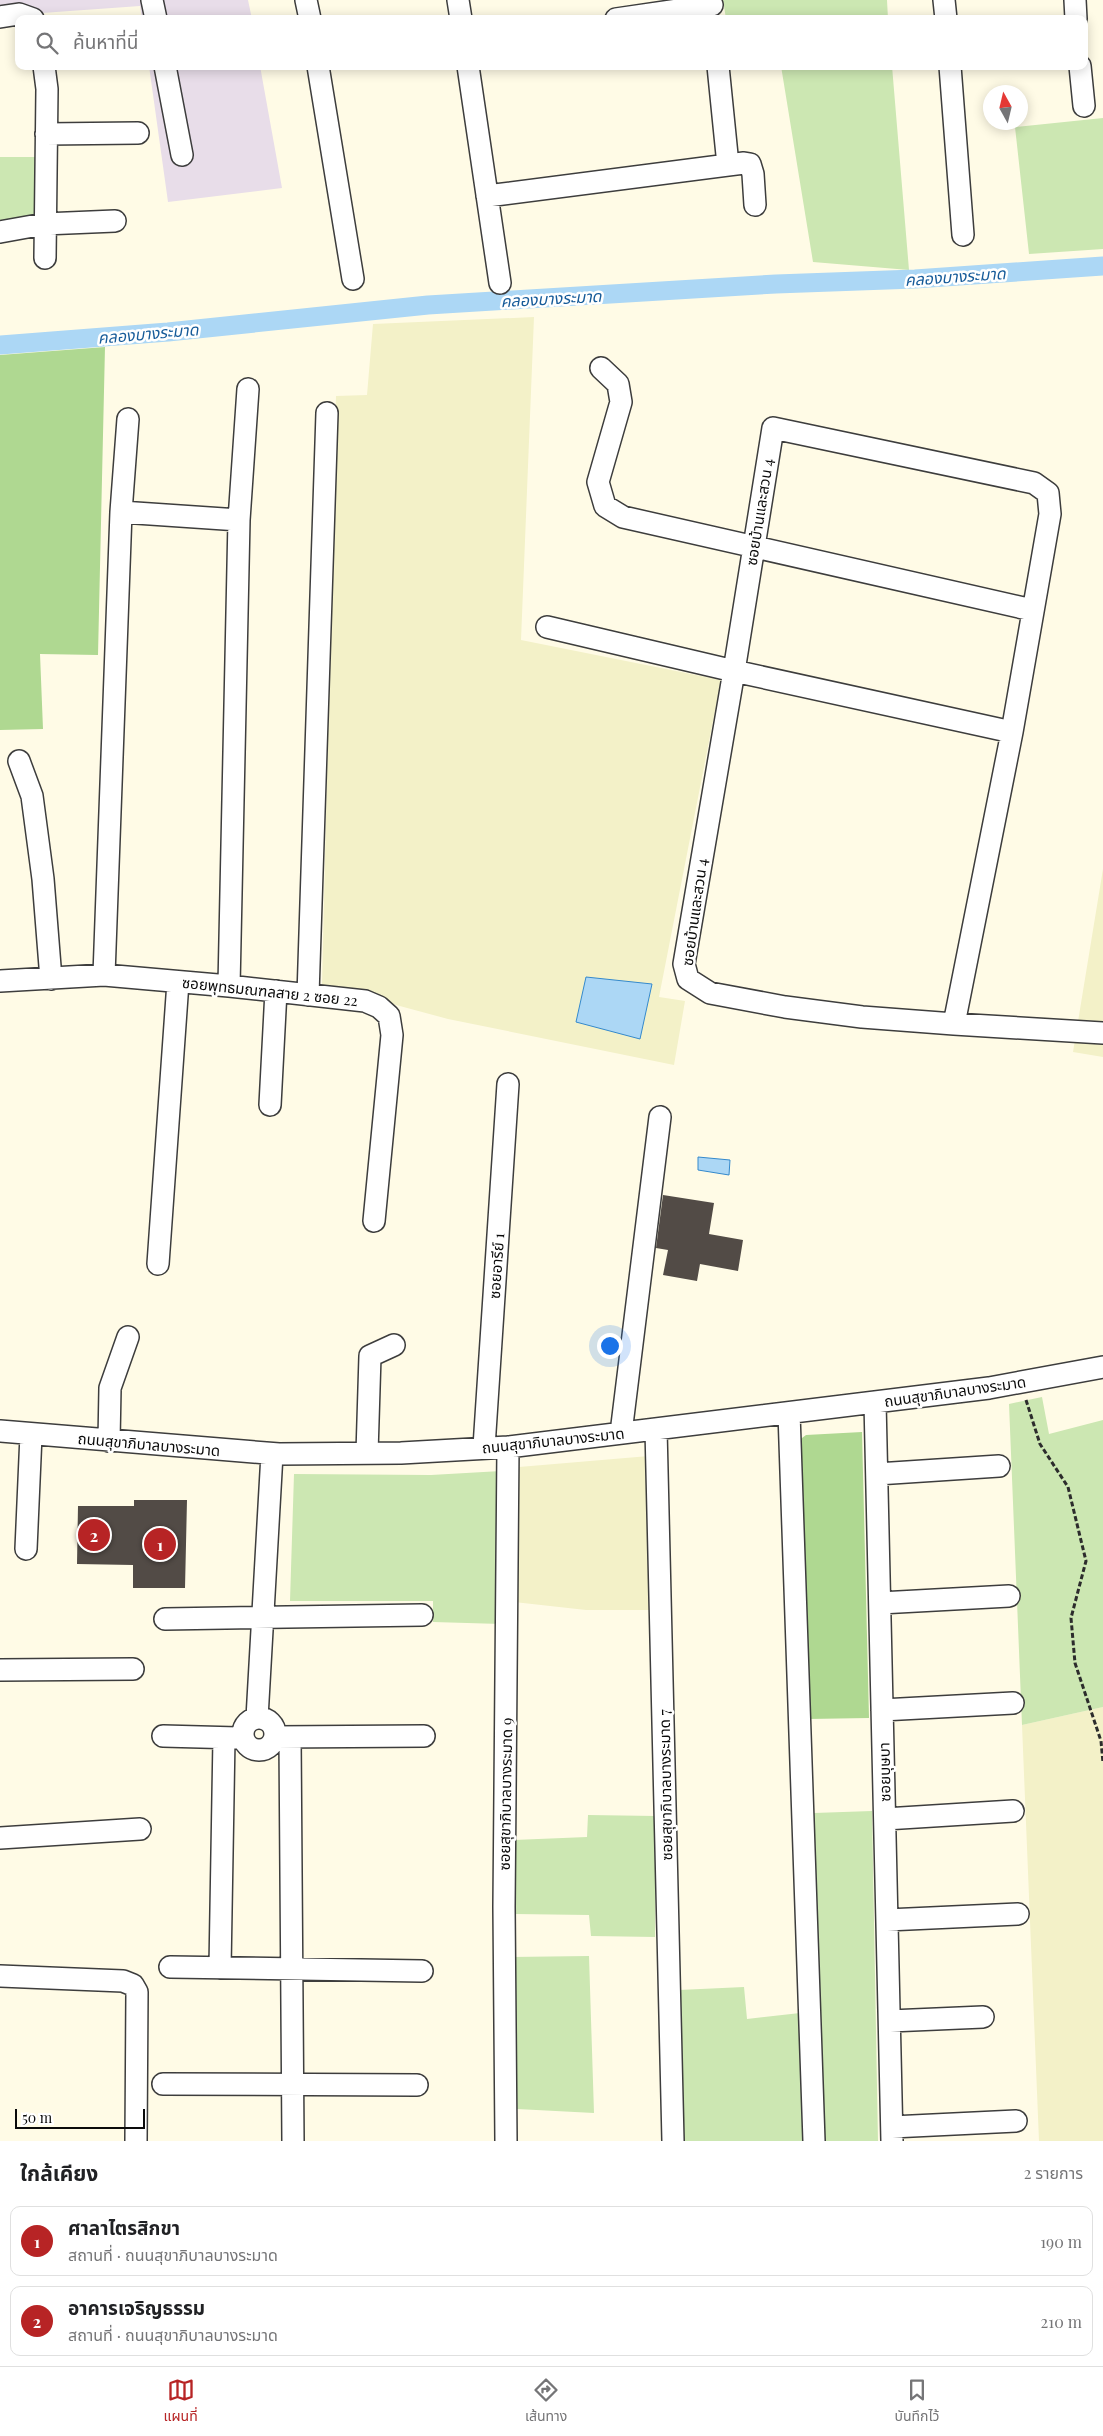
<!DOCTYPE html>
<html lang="th">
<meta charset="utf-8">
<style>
body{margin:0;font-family:"Playfair Display","Noto Sans Thai",serif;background:#f6f6f6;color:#202124}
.compass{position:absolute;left:983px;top:85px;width:45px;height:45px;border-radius:50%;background:#fff;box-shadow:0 2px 12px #0003;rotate:352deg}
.scale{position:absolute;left:15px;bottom:12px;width:130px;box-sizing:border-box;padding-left:5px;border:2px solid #0a0a0a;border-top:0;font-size:14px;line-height:18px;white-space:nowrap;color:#0a0a0a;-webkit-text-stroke:4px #fff;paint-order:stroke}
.you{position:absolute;left:609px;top:1345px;width:18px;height:18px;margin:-12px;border:4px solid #fff;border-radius:50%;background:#1a73e8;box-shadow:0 0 0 8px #1a73e833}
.badge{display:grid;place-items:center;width:32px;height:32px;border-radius:50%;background:#b72425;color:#fff;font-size:16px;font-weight:700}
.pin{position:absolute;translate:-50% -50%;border:2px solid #fff;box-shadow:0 1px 5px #0006}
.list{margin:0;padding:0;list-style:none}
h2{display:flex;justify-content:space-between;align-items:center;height:65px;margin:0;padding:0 20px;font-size:21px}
h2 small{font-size:16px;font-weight:400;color:#757577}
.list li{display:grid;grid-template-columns:32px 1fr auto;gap:15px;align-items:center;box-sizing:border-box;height:70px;margin:0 10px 10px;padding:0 10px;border:1px solid #e0e0e0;border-radius:10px}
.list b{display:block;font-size:19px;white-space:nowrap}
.list p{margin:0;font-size:16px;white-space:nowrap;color:#757577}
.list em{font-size:16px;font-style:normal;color:#757577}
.icon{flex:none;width:28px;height:28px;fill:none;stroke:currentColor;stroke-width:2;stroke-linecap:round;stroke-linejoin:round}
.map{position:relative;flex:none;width:1103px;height:2141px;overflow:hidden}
.search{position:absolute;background:#fff;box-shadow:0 2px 12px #0003;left:15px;right:15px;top:15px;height:55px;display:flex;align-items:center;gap:12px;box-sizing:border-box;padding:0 18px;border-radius:10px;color:#757577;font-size:19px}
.sheet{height:225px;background:#fff}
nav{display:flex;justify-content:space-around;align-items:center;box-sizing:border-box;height:70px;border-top:1px solid #e0e0e0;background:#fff;font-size:14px;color:#757577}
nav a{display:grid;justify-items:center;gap:2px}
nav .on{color:#b72425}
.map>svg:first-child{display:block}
.industrial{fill:#e8dde9}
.farmland{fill:#f3f1c8}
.green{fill:#cce7b2}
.forest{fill:#afd891}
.water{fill:#acd7f5;stroke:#3489cc}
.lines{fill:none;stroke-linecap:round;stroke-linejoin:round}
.canal{stroke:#acd7f5;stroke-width:19}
.building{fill:#524b46}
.minor-casing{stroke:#3d3d3d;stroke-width:24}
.path{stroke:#2c2c2c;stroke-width:3;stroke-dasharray:5 2.5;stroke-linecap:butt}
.minor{stroke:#fff;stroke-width:21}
.labels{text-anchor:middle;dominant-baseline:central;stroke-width:5;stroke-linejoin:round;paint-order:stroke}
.street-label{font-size:15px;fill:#0a0a0a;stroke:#fff}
.water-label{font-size:16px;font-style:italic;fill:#165b99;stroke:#fff}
</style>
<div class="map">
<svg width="1103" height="2141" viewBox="0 0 1103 2141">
<rect width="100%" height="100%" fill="#fffbe6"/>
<path class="industrial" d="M 0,0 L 248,0 L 252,19 L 142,19 L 140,6 L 0,16 Z
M 149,66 L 260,66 L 282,188 L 168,202 Z"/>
<path class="farmland" d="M 534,317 L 521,640 L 721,680 L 659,997 L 685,1001 L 674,1065 L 448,1019 L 322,985 L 336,396 L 367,395 L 373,324 Z
M 1103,869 L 1103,1057 L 1073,1052 Z
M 649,1456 L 653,1610 L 586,1610 L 514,1602 L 519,1467 Z
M 1103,1707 L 1103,2141 L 1039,2141 L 1022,1725 Z"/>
<path class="green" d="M 723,0 L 887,0 L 888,19 L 726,19 Z
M 781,66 L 892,66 L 909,270 L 813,262 Z
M 1103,118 L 1103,249 L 1029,254 L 1015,127 Z
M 0,157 L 38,157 L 36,220 L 0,224 Z
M 1042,1397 L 1049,1434 L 1103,1420 L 1103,1707 L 1022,1725 L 1009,1404 Z
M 501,1471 L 501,1624 L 433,1622 L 433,1601 L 290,1601 L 294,1474 L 431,1475 Z
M 872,1811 L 878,2141 L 825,2141 L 814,1813 Z
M 588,1815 L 656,1816 L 655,1937 L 591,1936 L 589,1915 L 515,1914 L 514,1840 L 587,1837 Z
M 589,1956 L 594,2113 L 517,2109 L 511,1957 Z
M 744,1987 L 747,2019 L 800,2013 L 805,2141 L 681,2141 L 679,1990 Z"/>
<path class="forest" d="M 105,347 L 98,655 L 40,654 L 43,729 L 0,730 L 0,355 Z
M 862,1432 L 869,1718 L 808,1719 L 798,1441 L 806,1435 Z"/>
<path class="water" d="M 586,977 L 652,984 L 640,1039 L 576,1022 Z
M 698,1157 L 730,1160 L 729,1175 L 698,1170 Z"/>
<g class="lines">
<path class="canal" d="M 0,345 L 168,332 L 428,305 L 776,284 L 915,279 L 1103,266"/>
</g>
<path class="building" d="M 663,1195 L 714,1203 L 709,1234 L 743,1240 L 738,1271 L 700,1264 L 697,1281 L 663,1275 L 668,1250 L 656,1248 Z
M 134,1500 L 187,1500 L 185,1588 L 133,1588 L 133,1565 L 77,1564 L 78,1506 L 134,1506 Z"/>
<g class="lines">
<g class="minor-casing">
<path id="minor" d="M 152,0 L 156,19
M 306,0 L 310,19
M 458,0 L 461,19
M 944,0 L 946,19
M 1075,0 L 1076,19
M 0,17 L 19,14 L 33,19
M 616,19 L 712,5
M 44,66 L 47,89 L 45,258
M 165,66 L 182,155
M 318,66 L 353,279
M 468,66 L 500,283
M 950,66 L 963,235
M 1080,66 L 1084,106
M 46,134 L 138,133
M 728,165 L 744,163 L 750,164 L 753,174 L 755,205
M 487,196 L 728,165 L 718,66
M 0,232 L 44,224 L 115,221
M 601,368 L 618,384 L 621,402 L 598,482 L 605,506 L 623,517 L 1032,610
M 121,512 L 128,419
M 547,627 L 734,671 L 1012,732
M 19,761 L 32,796 L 43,879 L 51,979
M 104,975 L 121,512 L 239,520
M 0,981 L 104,975 L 229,986 L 365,1001 L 379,1007 L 389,1016 L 392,1035 L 374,1221
M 229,986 L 239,520 L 248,389
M 308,995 L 327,413
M 954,1024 L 1012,732 L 1050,514 L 1048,493 L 1034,483 L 773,428 L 734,671 L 684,964 L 688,979 L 710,993 L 785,1007 L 862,1017 L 954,1024 L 1103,1033
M 270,1105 L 276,991
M 158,1264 L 178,982
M 875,1402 L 892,2141
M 789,1413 L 814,2141
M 656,1429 L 673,2141
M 0,1431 L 279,1454 L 401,1453 L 508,1447 L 989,1388 L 1103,1367
M 621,1433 L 660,1117
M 109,1441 L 110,1388 L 128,1337
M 484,1447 L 508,1084
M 367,1453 L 370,1356 L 394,1345
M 877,1474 L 999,1466
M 26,1549 L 31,1435
M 880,1603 L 1009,1596
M 165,1619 L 422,1615
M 0,1670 L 133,1669
M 882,1710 L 1013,1703
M243 1734a16 16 0 1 1 32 0a16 16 0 1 1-32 0Z
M 257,1718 L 272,1454
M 163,1736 L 238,1738
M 276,1737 L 424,1736
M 290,1737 L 293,2141
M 885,1819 L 1013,1811
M 0,1838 L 140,1829
M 887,1920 L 1018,1914
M 170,1967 L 422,1971
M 220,1968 L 224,1738
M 0,1976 L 123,1981 L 133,1985 L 137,1992 L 136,2141
M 890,2021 L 983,2017
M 163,2084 L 417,2085
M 892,2127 L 1016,2121
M 506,2141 L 504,1907 L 508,1447"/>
</g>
<path class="path" d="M 1026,1400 L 1040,1444 L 1068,1487 L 1086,1561 L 1071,1618 L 1075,1663 L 1101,1741 L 1103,1763"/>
<use href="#minor" class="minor"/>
</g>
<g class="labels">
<g class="street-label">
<text transform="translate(759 512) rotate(-81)">ซอยบ้านและสวน 4</text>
<text transform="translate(694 912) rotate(-82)">ซอยบ้านและสวน 4</text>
<text transform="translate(270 991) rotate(6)">ซอยพุทธมณฑลสาย 2 ซอย 22</text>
<text transform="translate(496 1266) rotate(-86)">ซอยอารีย์ 1</text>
<text transform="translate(955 1391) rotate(-8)">ถนนสุขาภิบาลบางระมาด</text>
<text transform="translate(553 1440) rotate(-6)">ถนนสุขาภิบาลบางระมาด</text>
<text transform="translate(149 1444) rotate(5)">ถนนสุขาภิบาลบางระมาด</text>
<text transform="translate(884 1772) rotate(-91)">ซอยบุษบา</text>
<text transform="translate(665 1785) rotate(-91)">ซอยสุขาภิบาลบางระมาด 7</text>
<text transform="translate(505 1794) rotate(-89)">ซอยสุขาภิบาลบางระมาด 9</text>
</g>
<g class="water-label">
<text transform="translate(955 276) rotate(-4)">คลองบางระมาด</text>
<text transform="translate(551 298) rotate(-3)">คลองบางระมาด</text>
<text transform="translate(148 333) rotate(-5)">คลองบางระมาด</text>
</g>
</g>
</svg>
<svg class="compass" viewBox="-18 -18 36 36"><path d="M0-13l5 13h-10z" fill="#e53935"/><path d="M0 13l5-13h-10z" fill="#757577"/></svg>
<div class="scale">50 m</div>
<div class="you"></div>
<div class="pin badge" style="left:160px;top:1544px">1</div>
<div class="pin badge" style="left:94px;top:1535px">2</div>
<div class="search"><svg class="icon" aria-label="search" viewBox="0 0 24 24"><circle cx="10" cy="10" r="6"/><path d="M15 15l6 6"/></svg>ค้นหาที่นี่</div>
</div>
<section class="sheet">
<h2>ใกล้เคียง<small>2 รายการ</small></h2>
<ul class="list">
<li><span class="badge">1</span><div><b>ศาลาไตรสิกขา</b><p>สถานที่ · ถนนสุขาภิบาลบางระมาด</p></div><em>190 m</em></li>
<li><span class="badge">2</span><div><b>อาคารเจริญธรรม</b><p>สถานที่ · ถนนสุขาภิบาลบางระมาด</p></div><em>210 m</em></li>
</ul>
</section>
<nav>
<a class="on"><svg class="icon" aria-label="map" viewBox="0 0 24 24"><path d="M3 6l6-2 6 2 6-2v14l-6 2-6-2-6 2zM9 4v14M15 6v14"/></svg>แผนที่</a>
<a><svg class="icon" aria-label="directions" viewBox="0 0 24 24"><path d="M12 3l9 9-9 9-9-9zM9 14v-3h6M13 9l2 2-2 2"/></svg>เส้นทาง</a>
<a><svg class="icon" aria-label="saved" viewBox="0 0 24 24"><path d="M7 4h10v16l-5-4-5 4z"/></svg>บันทึกไว้</a>
</nav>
